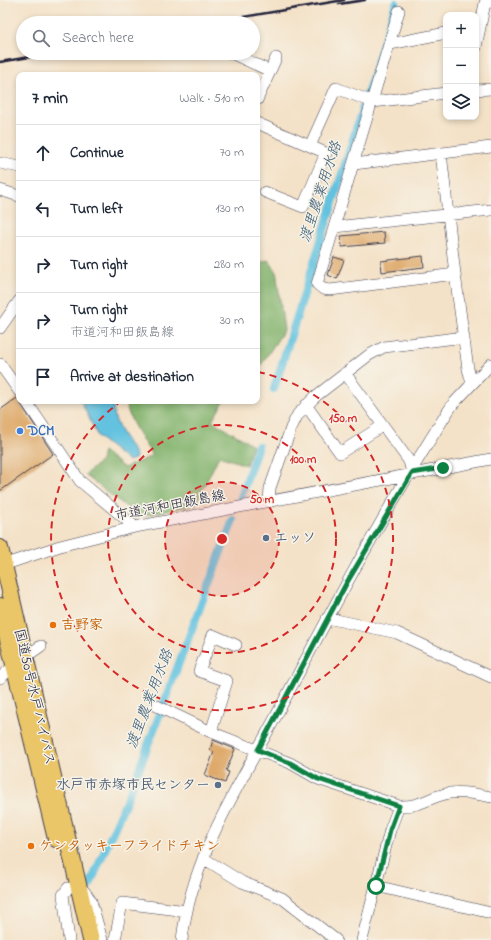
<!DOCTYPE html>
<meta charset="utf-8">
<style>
body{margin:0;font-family:"Indie Flower","Klee One",sans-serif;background:#f2f2f3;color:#1f2937}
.controls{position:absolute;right:12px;top:12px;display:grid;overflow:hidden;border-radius:8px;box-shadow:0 2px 6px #0003}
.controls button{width:36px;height:36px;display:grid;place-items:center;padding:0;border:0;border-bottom:1px solid #e0e1e3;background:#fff;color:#1f2937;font:20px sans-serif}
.stop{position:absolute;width:12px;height:12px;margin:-9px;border:3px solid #0b8043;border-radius:50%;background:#fff}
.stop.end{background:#0b8043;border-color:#fff;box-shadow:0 1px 4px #0008}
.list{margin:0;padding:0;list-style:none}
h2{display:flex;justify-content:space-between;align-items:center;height:52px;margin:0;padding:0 16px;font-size:17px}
h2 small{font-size:13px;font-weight:400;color:#747a83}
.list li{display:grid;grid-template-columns:26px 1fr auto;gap:12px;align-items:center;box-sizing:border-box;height:56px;padding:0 16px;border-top:1px solid #e0e1e3}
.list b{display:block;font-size:15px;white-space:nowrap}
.list p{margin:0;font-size:13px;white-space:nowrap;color:#747a83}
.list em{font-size:13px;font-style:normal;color:#747a83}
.icon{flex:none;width:22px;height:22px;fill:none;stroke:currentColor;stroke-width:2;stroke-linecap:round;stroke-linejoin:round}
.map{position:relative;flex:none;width:491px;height:940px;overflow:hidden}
.search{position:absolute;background:#fff;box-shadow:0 2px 6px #0003;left:16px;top:16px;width:244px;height:44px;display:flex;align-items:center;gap:10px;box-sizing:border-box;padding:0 14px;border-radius:22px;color:#747a83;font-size:15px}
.panel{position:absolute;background:#fff;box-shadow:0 2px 6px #0003;left:16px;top:72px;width:244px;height:332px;border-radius:8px}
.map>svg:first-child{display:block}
.forest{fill:#84b46e;stroke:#536b54}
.water{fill:#62c2e0;stroke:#42728e}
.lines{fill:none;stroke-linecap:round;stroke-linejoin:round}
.canal{stroke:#62c2e0;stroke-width:8}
.building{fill:#dea969}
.minor-casing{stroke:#423f50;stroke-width:12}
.highway-casing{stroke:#423f50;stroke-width:18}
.minor{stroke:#fff;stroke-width:11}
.highway{stroke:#eac669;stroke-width:16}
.rail{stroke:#22223b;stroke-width:2.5}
.route{stroke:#0b8043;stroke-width:5}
.ring{fill:none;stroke:#d62828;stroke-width:2;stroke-dasharray:7 5}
.shop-dot{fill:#3f7fe0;stroke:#f7f3e8;stroke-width:1.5}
.service-dot{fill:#5c6f8a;stroke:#f7f3e8;stroke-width:1.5}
.food-dot{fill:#e8710a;stroke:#f7f3e8;stroke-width:1.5}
.labels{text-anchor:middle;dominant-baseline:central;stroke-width:3;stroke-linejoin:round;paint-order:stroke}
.shop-label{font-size:14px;font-weight:bold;fill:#366cbe;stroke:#f7f3e8;text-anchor:start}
.street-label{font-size:14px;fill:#22223b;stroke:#f7f3e8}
.service-label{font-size:14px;font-weight:bold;fill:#4e5e75;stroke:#f7f3e8;text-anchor:start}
.food-label{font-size:14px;font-weight:bold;fill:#c56008;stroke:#f7f3e8;text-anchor:start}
.water-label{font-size:15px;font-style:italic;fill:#385a75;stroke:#f7f3e8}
.centre{fill:#d62828;stroke:#f7f3e8;stroke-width:2}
.ring-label{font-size:12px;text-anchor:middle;font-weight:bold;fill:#d62828;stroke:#f7f3e8;stroke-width:3;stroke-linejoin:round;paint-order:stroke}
</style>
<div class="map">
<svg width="491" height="940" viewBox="0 0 491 940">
<rect width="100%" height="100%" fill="#f7f3e8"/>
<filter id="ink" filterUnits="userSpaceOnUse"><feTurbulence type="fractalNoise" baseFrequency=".025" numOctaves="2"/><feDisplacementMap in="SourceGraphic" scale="8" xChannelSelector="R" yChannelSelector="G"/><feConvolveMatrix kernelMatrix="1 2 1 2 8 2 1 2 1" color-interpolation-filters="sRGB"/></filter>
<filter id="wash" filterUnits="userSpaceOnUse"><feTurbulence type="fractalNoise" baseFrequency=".012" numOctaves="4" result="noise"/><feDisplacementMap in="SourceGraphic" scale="16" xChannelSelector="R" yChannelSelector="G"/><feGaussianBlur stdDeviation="0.9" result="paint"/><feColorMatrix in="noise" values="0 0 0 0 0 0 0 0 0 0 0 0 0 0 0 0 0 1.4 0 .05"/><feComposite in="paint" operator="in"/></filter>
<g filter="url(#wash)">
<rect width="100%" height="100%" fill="#f4e2c8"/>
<path class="forest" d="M 268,260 L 276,270 L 284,330 L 257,371 L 257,264 Z
M 126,401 L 224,401 L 212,421 L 253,445 L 246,465 L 219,456 L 195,505 L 141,516 L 133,512 L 85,475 L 101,461 L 103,451 L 124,468 L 152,456 C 143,438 128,422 126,401 Z"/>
<path class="water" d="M 81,401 L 113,401 C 112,423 125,438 136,455 L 135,459 L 128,461 L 98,437 Z"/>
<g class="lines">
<path class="canal" d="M 274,389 L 396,3
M 241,497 L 258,446
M 89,887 L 133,785 L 233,520"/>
</g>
<g id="blocks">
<path class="building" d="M 384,232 L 385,243 L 342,247 L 341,236 Z
M 423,256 L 424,267 L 382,272 L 381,261 Z
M 334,257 L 344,260 L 337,279 L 328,275 Z
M 17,398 L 53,454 L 0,491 L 0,410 Z
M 213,740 L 235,749 L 226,771 L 229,772 L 225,783 L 205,775 L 214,752 L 210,750 Z"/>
</g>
</g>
<g filter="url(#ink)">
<use href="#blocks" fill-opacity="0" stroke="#423f50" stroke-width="1"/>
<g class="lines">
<g class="minor-casing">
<path id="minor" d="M 399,11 L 317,284 L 323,289 L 330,290 L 455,274 L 468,369 L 472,383
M 390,44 L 446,33
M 476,47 L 485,3 L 491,2
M 231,53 L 270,71
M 476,90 L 491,89
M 257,100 L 276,58
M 257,123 L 326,153 L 303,207 L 265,192
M 310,146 L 336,88 L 373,102 L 446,93
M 441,153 L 455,274
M 0,163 L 19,167
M 354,164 L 491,147
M 0,190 L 19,196
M 335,227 L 491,210
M 0,328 L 19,301
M 0,364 L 19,391
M 345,373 L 409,461 L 412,473
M 26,401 L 80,481 L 135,527
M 306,405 L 340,453 L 382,426
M 269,502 L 270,488 L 291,428 L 298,414 L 316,396 L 369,355 L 384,347 L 464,337
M 0,566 L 60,546 L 135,527 L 491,459
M 327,618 L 397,633 L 491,677
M 25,657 L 41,646
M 0,678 L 14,666
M 155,705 L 211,732 L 290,763 L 318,779 L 399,806 C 422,807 430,796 450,793 C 464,791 478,794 491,797
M 211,732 L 227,681 L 199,671 L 213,635 L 236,645
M 203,858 L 242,882 L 282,898 L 336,940
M 376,886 L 491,913
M 68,888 L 63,895 L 69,940
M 80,889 L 84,891 L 91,901 L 102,940
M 115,940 L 122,903 L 187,911
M 182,940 C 191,859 237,789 275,718 C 329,615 384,511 447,413 L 453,404 L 491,364
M 362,940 L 390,830 L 399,806"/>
</g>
<g class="highway-casing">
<path id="highway" d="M 0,548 L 91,940
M 0,606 L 56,839"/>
</g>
<use href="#minor" class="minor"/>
<use href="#highway" class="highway"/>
<path class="rail" d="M 339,4 L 365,0
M 208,23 L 344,0
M 0,62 L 53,53"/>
</g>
</g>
<g class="lines" filter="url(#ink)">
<path class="route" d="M 376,886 L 390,830 L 399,806 L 318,779 L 290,763 L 258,750 L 346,584 L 412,473 L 443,468"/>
</g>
<circle cx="222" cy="539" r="57" fill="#d62828" fill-opacity=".12"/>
<g class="ring">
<circle cx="222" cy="539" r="57"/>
<circle cx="222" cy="539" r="114"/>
<path d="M258 372A171 171 0 1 1 120 402"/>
</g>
<circle class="shop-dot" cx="20" cy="431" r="4"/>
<g class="service-dot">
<circle cx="266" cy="538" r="4"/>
<circle cx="218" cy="785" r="4"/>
</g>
<g class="food-dot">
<circle cx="53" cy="625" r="4"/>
<circle cx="31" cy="846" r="4"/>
</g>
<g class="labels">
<g class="shop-label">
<text x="28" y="431">DCM</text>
</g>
<g class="street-label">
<text transform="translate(170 506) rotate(-11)">市道河和田飯島線</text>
<text transform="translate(34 697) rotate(77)">国道50号水戸バイパス</text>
</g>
<g class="service-label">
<text x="274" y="538">エッソ</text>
<text x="210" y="785" text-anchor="end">水戸市赤塚市民センター</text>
</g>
<g class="food-label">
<text x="61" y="625">吉野家</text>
<text x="39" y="846">ケンタッキーフライドチキン</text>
</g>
<g class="water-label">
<text transform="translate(321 192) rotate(-72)">渡里農業用水路</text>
<text transform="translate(150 699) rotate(-69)">渡里農業用水路</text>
</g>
</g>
<circle cx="222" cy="539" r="6" class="centre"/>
<g class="ring-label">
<text x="343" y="422">150 m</text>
<text x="303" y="463">100 m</text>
<text x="262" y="503">50 m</text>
</g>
</svg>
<div class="controls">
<button>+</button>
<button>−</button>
<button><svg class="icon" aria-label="layers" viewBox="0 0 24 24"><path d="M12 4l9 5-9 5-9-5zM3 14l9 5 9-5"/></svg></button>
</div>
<div class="stop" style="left:376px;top:886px"></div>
<div class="stop end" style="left:443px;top:468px"></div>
<div class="search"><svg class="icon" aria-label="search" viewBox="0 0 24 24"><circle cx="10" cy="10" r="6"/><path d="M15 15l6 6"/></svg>Search here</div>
<section class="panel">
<h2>7 min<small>Walk · 510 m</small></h2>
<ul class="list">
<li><svg class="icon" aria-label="ahead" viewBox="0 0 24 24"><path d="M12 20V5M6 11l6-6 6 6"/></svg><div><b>Continue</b></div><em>70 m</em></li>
<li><svg class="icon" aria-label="left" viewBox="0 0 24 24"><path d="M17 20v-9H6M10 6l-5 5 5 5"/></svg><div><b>Turn left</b></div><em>130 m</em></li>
<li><svg class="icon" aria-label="right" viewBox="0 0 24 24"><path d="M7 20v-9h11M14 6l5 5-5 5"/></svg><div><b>Turn right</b></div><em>280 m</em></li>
<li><svg class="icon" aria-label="right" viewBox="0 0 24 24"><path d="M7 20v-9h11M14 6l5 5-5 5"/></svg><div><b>Turn right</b><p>市道河和田飯島線</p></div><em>30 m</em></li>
<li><svg class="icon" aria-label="arrive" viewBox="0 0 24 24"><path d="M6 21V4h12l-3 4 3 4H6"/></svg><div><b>Arrive at destination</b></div></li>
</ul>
</section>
</div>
